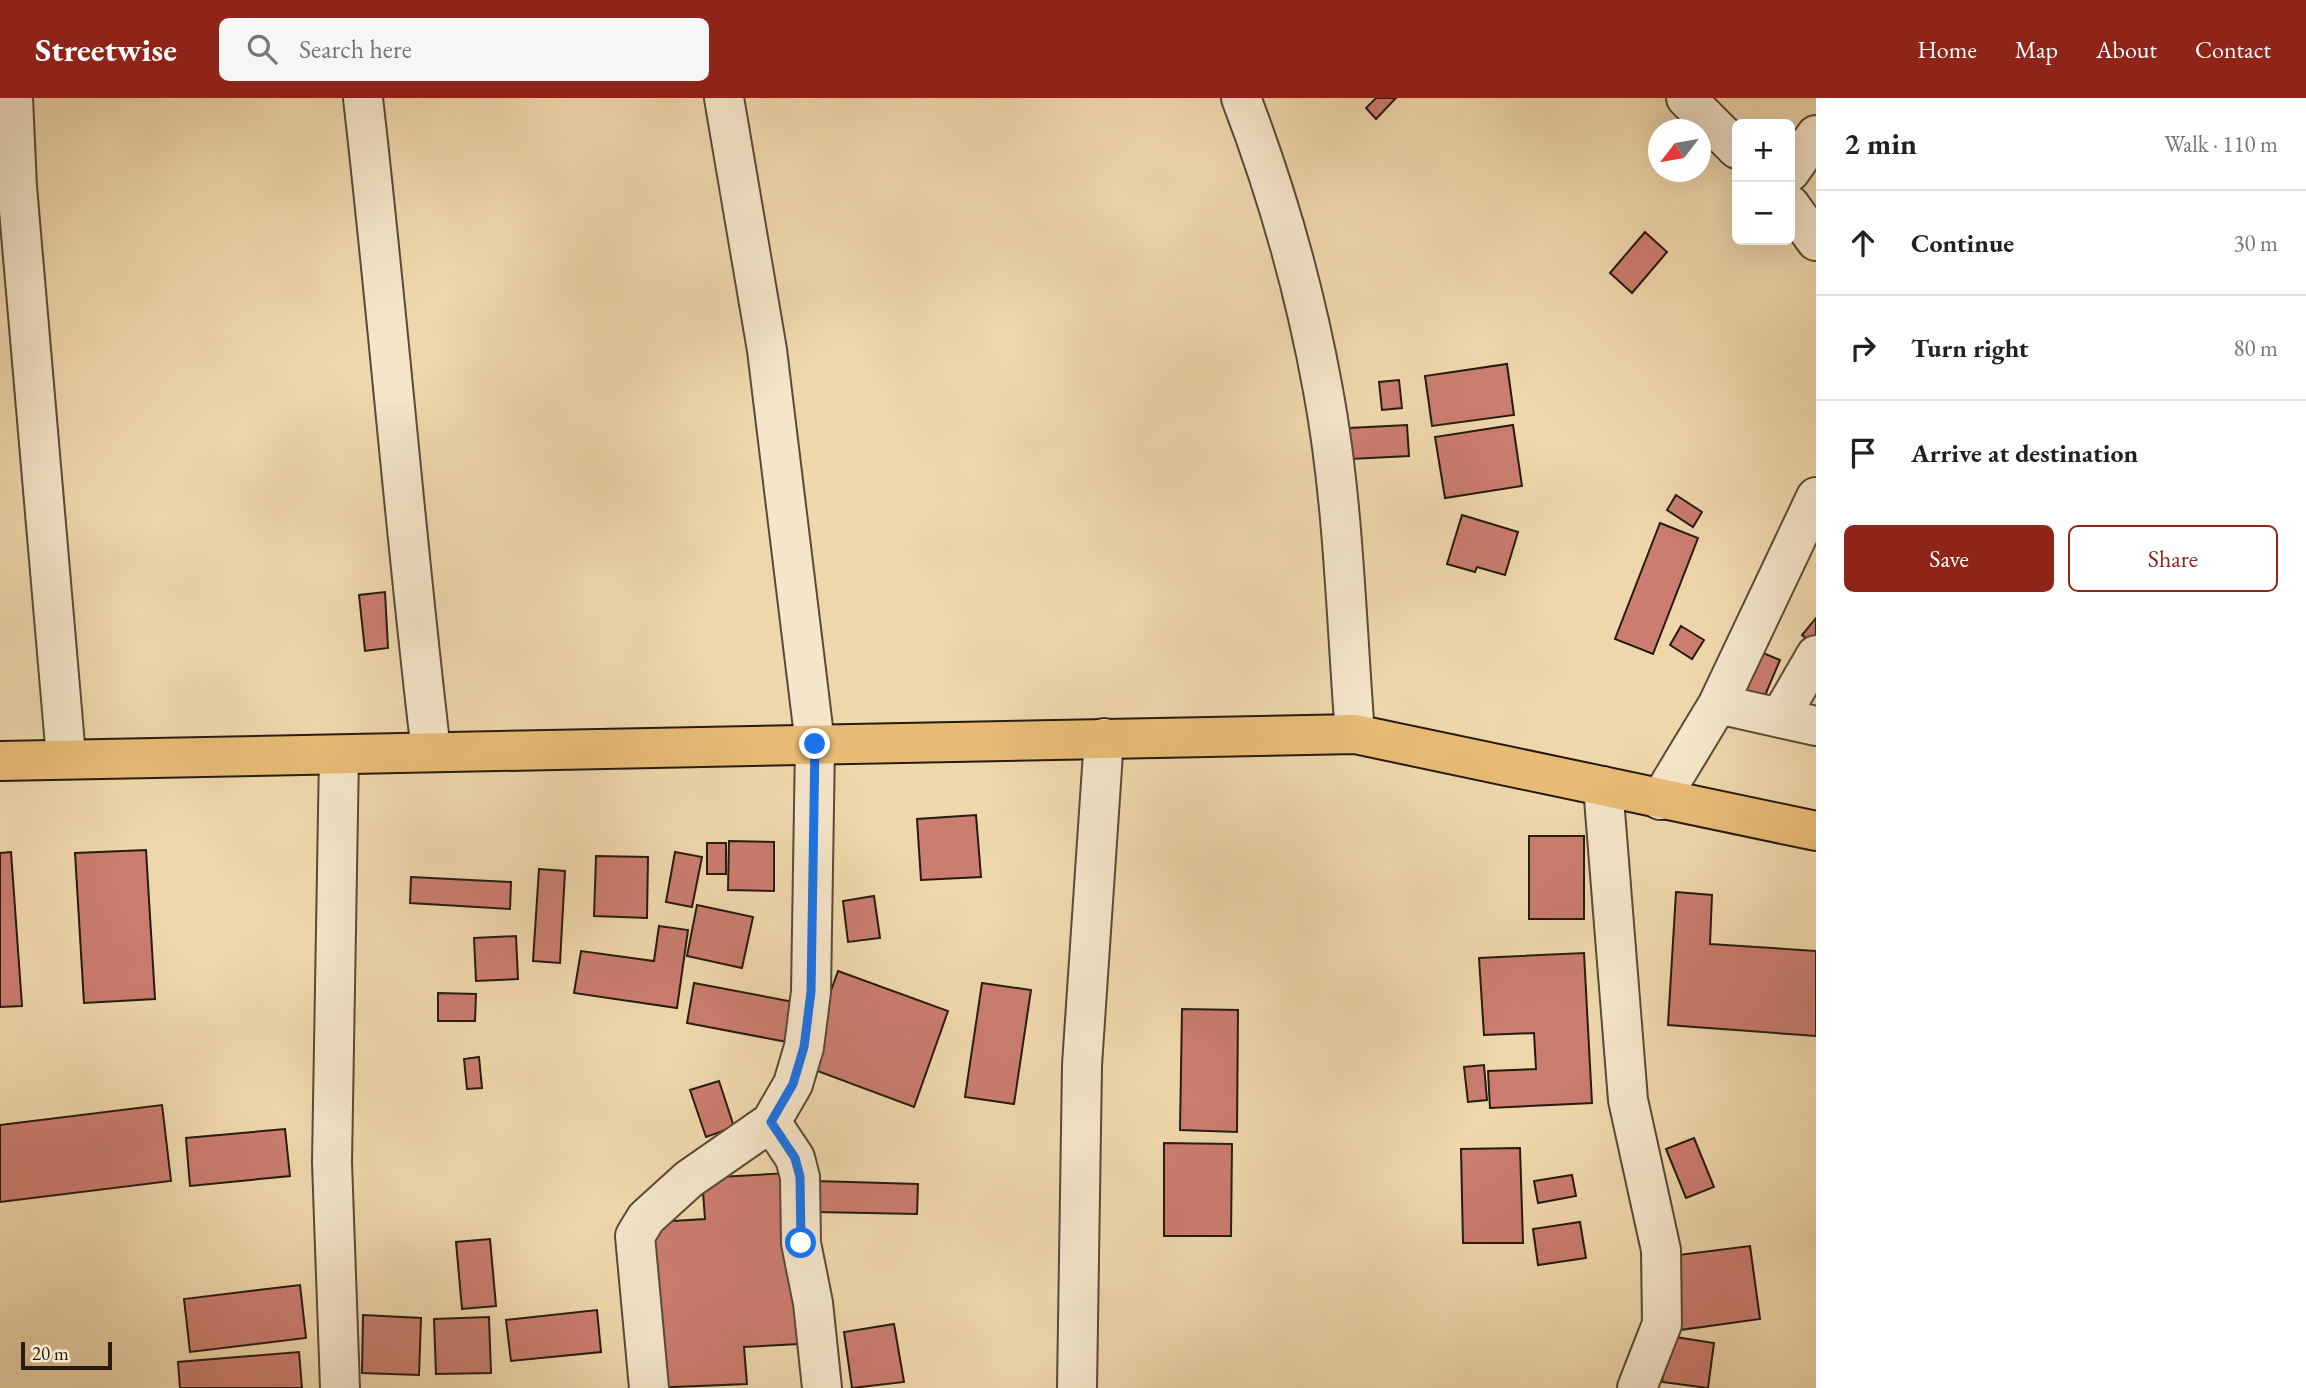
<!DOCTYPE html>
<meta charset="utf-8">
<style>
body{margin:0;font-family:"EB Garamond",serif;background:#f6f6f6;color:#202124}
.controls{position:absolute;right:21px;top:21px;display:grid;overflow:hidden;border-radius:10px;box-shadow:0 7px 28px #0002}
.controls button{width:63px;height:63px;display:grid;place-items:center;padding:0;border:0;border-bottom:2px solid #e0e0e0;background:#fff;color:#202124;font:35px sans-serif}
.compass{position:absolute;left:1648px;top:21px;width:63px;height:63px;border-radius:50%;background:#fff;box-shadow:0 7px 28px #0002;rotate:239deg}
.scale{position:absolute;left:21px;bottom:18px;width:91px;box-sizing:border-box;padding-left:7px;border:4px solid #271b11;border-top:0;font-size:19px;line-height:24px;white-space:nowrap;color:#271b11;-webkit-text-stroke:5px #f5e5c9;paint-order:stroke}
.stop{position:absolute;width:21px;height:21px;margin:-16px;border:5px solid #1a73e8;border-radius:50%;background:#fff}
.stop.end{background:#1a73e8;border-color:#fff;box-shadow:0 2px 7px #0008}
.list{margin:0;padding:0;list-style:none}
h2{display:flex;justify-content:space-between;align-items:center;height:91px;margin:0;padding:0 28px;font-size:30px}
h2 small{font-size:23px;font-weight:400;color:#757577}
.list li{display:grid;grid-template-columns:46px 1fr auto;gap:21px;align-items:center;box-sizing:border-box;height:105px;padding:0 28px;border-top:2px solid #e0e0e0}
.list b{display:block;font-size:26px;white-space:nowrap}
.list em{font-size:23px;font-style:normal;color:#757577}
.actions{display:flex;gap:14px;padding:21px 28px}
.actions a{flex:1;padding:16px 0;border:2px solid #8f2418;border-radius:10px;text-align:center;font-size:24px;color:#8f2418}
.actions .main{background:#8f2418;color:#fff}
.icon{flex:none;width:38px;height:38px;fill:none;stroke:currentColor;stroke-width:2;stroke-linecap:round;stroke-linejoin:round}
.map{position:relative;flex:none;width:1816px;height:1290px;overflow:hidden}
header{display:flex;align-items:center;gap:42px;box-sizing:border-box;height:98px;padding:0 35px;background:#8f2418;color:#fff}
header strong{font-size:33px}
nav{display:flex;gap:38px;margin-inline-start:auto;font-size:24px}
.search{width:490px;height:63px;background:#f6f6f6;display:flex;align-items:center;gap:18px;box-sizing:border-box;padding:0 24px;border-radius:10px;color:#757577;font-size:26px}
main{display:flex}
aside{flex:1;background:#fff}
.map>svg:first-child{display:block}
.building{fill:#cb7d6f;stroke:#271b11;stroke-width:2}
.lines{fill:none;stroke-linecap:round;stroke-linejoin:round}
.minor-casing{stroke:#594a38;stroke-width:42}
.highway-casing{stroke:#271b11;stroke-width:42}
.minor{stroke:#f5e5c9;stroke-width:38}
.highway{stroke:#e8bc76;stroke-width:38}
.route{stroke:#1a73e8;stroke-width:9}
</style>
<header>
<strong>Streetwise</strong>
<div class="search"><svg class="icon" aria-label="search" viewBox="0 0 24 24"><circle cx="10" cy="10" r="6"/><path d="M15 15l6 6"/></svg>Search here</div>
<nav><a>Home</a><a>Map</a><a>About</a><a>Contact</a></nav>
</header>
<main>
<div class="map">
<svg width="1816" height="1290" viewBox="0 0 1816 1290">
<rect width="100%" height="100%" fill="#efd7ac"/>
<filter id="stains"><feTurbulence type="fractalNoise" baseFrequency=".00286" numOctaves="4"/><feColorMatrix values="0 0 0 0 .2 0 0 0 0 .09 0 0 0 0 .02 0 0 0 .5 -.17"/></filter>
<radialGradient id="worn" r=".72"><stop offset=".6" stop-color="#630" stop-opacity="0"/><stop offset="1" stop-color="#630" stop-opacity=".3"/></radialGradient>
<path class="building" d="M 1376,0 L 1396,0 L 1376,21 L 1366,10 Z
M 1645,134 L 1667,154 L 1632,195 L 1610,175 Z
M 1507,266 L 1514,317 L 1432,328 L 1425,278 Z
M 1399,282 L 1402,310 L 1382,312 L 1379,284 Z
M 1407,327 L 1409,358 L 1351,361 L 1349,330 Z
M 1513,327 L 1522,388 L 1445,400 L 1435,339 Z
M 1676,397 L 1702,414 L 1693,429 L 1667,412 Z
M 1462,417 L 1518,434 L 1505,477 L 1477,469 L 1475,474 L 1447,466 Z
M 1660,425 L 1698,440 L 1653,556 L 1615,541 Z
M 385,494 L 388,550 L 365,553 L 359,497 Z
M 1816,520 L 1816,548 L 1802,537 Z
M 1681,528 L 1704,542 L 1692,561 L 1670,547 Z
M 1756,552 L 1780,562 L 1764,600 L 1740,590 Z
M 976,717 L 981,779 L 921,782 L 917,721 Z
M 1529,738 L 1584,738 L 1584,821 L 1529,821 Z
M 729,743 L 774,744 L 774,793 L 728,792 Z
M 707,745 L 726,745 L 726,776 L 707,776 Z
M 146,752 L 155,901 L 84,905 L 75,755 Z
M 11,754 L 22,908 L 0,909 L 0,755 Z
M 675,754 L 702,759 L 692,809 L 666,804 Z
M 596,758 L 648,759 L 647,820 L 594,818 Z
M 539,771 L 565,773 L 560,865 L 533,863 Z
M 411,779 L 511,784 L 510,811 L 410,805 Z
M 1676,794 L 1712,797 L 1710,846 L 1816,853 L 1816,938 L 1668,927 Z
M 874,798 L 880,840 L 848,844 L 843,803 Z
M 697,807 L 753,819 L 742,870 L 687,858 Z
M 659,828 L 688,832 L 677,910 L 574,895 L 581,853 L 654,863 Z
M 516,838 L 518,881 L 476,883 L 474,840 Z
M 1584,855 L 1592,1005 L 1490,1010 L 1488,973 L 1536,971 L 1534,935 L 1484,937 L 1479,860 Z
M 838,873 L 948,913 L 914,1009 L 804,968 Z
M 694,885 L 794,904 L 787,944 L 687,925 Z
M 982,885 L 1031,892 L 1014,1006 L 965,999 Z
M 438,895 L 476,896 L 475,923 L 438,923 Z
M 1182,911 L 1238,912 L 1237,1034 L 1180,1032 Z
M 479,959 L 482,990 L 467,991 L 464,961 Z
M 1484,967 L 1487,1002 L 1468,1004 L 1464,969 Z
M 719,983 L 734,1029 L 706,1039 L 690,992 Z
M 162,1007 L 171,1083 L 0,1104 L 0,1027 Z
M 285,1031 L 290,1078 L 190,1088 L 186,1040 Z
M 1694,1040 L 1714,1089 L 1686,1100 L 1666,1051 Z
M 1164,1045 L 1232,1046 L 1231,1138 L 1164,1138 Z
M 1520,1050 L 1523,1145 L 1463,1145 L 1461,1051 Z
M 788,1075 L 799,1246 L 744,1249 L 747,1286 L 650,1290 L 640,1125 L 705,1121 L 702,1080 Z
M 1572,1077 L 1576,1098 L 1538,1105 L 1534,1083 Z
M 816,1083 L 918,1086 L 917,1116 L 816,1114 Z
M 1580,1124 L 1586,1160 L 1538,1167 L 1533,1131 Z
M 490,1141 L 496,1208 L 462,1211 L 456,1144 Z
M 1750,1148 L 1760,1221 L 1680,1232 L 1670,1158 Z
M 300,1187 L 306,1240 L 190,1254 L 184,1201 Z
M 597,1212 L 601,1254 L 511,1263 L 506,1222 Z
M 363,1217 L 421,1220 L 419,1277 L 362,1275 Z
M 489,1219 L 491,1275 L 436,1276 L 434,1221 Z
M 894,1226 L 904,1284 L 852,1290 L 844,1234 Z
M 1669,1238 L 1714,1245 L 1708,1290 L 1662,1284 Z
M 299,1254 L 302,1290 L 180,1290 L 178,1264 Z"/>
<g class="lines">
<g class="minor-casing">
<path id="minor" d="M 13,0 L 17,89 L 66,659
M 363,0 C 388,217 405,435 431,653
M 1241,0 C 1277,94 1305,193 1323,292 C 1344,405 1346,522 1355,636
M 1686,0 L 1737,51
M 1790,74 L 1816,37
M 1790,107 L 1816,143
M 1718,606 L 1816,628
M 1780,619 L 1816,557
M 339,657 L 332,1064 L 340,1290
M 1603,688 L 1628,1002 L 1661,1152 L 1662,1226 L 1637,1290
M 1660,702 L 1718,606 L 1816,399
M 771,1024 L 795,1060 L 800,1079 L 801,1145 L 813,1205 L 822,1290
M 649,1290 L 635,1138 L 646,1120 L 689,1081 L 771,1024 L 793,986 L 804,949 L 811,894 L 815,646 L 767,252 L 724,0
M 1077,1290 L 1082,967 L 1104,640"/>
</g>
<g class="highway-casing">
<path id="highway" d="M 0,663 L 1355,636 L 1816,733"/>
</g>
<use href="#minor" class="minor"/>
<use href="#highway" class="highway"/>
</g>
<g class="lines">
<path class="route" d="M 801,1145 L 800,1079 L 795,1060 L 771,1024 L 793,986 L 804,949 L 811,894 L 815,646"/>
</g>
<rect width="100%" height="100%" filter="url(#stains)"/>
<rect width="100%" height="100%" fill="url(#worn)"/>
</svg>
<div class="controls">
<button>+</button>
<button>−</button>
</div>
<svg class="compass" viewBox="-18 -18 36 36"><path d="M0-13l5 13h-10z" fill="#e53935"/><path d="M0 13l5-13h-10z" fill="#757577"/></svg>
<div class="scale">20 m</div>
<div class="stop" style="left:801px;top:1145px"></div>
<div class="stop end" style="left:815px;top:646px"></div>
</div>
<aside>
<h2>2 min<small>Walk · 110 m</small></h2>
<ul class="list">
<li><svg class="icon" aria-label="ahead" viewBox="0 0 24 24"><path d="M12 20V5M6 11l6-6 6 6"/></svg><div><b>Continue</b></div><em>30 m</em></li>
<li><svg class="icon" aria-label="right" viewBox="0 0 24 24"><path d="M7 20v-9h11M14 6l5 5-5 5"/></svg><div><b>Turn right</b></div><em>80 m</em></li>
<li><svg class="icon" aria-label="arrive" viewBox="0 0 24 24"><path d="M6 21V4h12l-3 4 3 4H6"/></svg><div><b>Arrive at destination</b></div></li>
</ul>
<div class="actions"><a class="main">Save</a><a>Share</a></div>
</aside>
</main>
